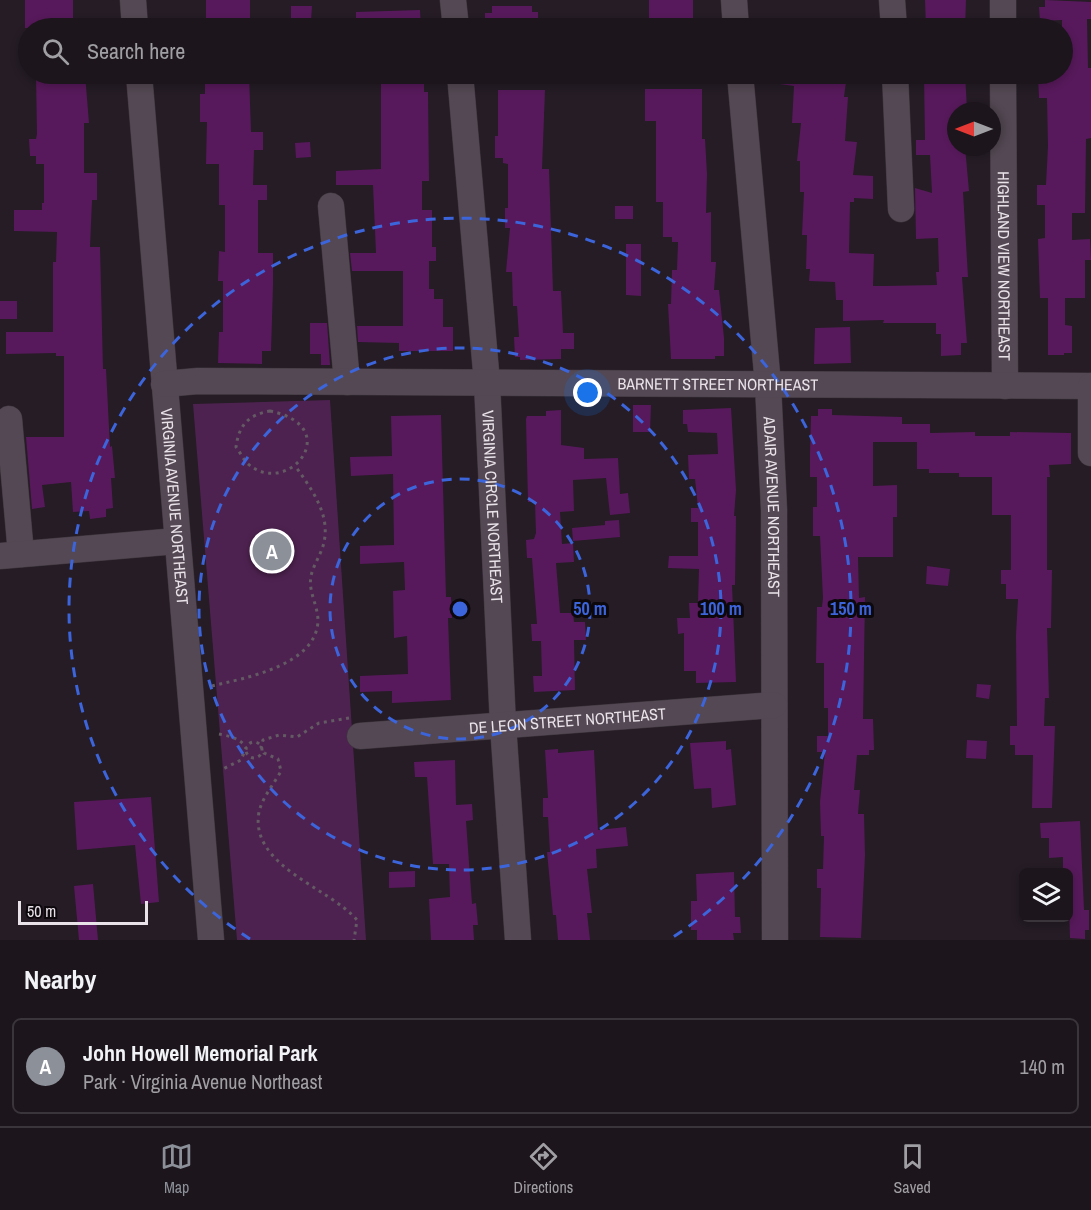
<!DOCTYPE html>
<meta charset="utf-8">
<style>
body{margin:0;font-family:"Archivo Narrow",sans-serif;background:#292229;color:#f1f3f6}
.controls{position:absolute;right:18px;bottom:18px;display:grid;overflow:hidden;border-radius:9px;box-shadow:0 3px 9px #0003}
.controls button{width:54px;height:54px;display:grid;place-items:center;padding:0;border:0;border-bottom:2px solid #3a343b;background:#1c151c;color:#f1f3f6;font:30px sans-serif}
.compass{position:absolute;left:947px;top:102px;width:54px;height:54px;border-radius:50%;background:#1c151c;box-shadow:0 3px 9px #0003;rotate:270deg}
.scale{position:absolute;left:18px;bottom:15px;width:130px;box-sizing:border-box;padding-left:6px;border:3px solid #e9e2e9;border-top:0;font-size:16px;line-height:21px;white-space:nowrap;color:#e9e2e9;-webkit-text-stroke:4px #0c080c;paint-order:stroke}
.you{position:absolute;left:588px;top:393px;width:21px;height:21px;margin:-15px;border:4px solid #fff;border-radius:50%;background:#1a73e8;box-shadow:0 0 0 9px #1a73e833}
.badge{display:grid;place-items:center;width:39px;height:39px;border-radius:50%;background:#8c9099;color:#fff;font-size:20px;font-weight:700}
.pin{position:absolute;translate:-50% -50%;border:3px solid #fff;box-shadow:0 2px 6px #0006}
.list{margin:0;padding:0;list-style:none}
h2{display:flex;justify-content:space-between;align-items:center;height:78px;margin:0;padding:0 24px;font-size:26px}
h2 small{font-size:20px;font-weight:400;color:#a09fa3}
.list li{display:grid;grid-template-columns:39px 1fr auto;gap:18px;align-items:center;box-sizing:border-box;height:96px;margin:0 12px 12px;padding:0 12px;border:2px solid #3a343b;border-radius:9px}
.list b{display:block;font-size:22px;white-space:nowrap}
.list p{margin:0;font-size:20px;white-space:nowrap;color:#a09fa3}
.list em{font-size:20px;font-style:normal;color:#a09fa3}
.icon{flex:none;width:33px;height:33px;fill:none;stroke:currentColor;stroke-width:2;stroke-linecap:round;stroke-linejoin:round}
.map{position:relative;flex:none;width:1091px;height:940px;overflow:hidden}
.search{position:absolute;background:#1c151c;box-shadow:0 3px 9px #0003;left:18px;right:18px;top:18px;height:66px;display:flex;align-items:center;gap:15px;box-sizing:border-box;padding:0 21px;border-radius:33px;color:#a09fa3;font-size:22px}
.sheet{height:186px;background:#1c151c}
nav{display:flex;justify-content:space-around;align-items:center;box-sizing:border-box;height:84px;border-top:2px solid #3a343b;background:#1c151c;font-size:16px;color:#a09fa3}
nav a{display:grid;justify-items:center;gap:3px}
nav .on{color:#8c9099}
.map>svg:first-child{display:block}
.green{fill:#4e2250}
.building{fill:#57195b}
.lines{fill:none;stroke-linecap:round;stroke-linejoin:round}
.minor-casing{stroke:#3e363e;stroke-width:27}
.path{stroke:#635a63;stroke-width:3;stroke-dasharray:3 4.5;stroke-linecap:butt}
.minor{stroke:#534853;stroke-width:26}
.ring{fill:none;stroke:#3c64db;stroke-width:3;stroke-dasharray:10 8}
.labels{text-anchor:middle;dominant-baseline:central;stroke-width:6;stroke-linejoin:round;paint-order:stroke}
.street-label{font-size:16px;fill:#e9e2e9;stroke:#0c080c}
.centre{fill:#3c64db;stroke:#0c080c;stroke-width:3}
.ring-label{font-size:18px;text-anchor:middle;font-weight:bold;fill:#3c64db;stroke:#0c080c;stroke-width:6;stroke-linejoin:round;paint-order:stroke}
</style>
<div class="map">
<svg width="1091" height="940" viewBox="0 0 1091 940">
<rect width="100%" height="100%" fill="#251c25"/>
<path class="green" d="M 330,400 L 366,940 L 237,940 L 193,404 Z"/>
<path class="building" d="M 25,0 L 73,0 L 73,28 L 25,28 Z
M 206,0 L 250,0 L 250,28 L 206,28 Z
M 649,0 L 693,0 L 693,28 L 649,28 Z
M 925,0 L 966,0 L 965,28 L 926,28 Z
M 1045,0 L 1091,2 L 1091,19 L 1087,19 L 1088,68 L 1091,68 L 1091,138 L 1086,139 L 1085,213 L 1072,213 L 1072,240 L 1090,239 L 1091,260 L 1085,260 L 1085,298 L 1065,298 L 1065,325 L 1072,326 L 1072,353 L 1064,353 L 1064,355 L 1048,355 L 1048,298 L 1040,298 L 1038,239 L 1045,238 L 1045,205 L 1037,205 L 1037,185 L 1046,185 L 1048,146 L 1047,98 L 1039,98 L 1038,74 L 1062,74 L 1062,20 L 1040,21 L 1039,7 L 1045,7 Z
M 291,6 L 312,6 L 311,21 L 291,20 Z
M 492,6 L 532,6 L 532,12 L 538,12 L 538,28 L 485,28 L 485,13 L 492,13 Z
M 420,10 L 421,28 L 356,28 L 356,12 Z
M 36,74 L 85,74 L 89,123 L 84,123 L 84,173 L 97,173 L 97,200 L 92,200 L 90,247 L 100,247 L 103,369 L 106,369 L 110,447 L 112,446 L 115,478 L 111,478 L 113,508 L 106,509 L 106,517 L 90,519 L 89,511 L 73,512 L 71,482 L 42,485 L 45,507 L 32,509 L 26,437 L 64,437 L 64,356 L 56,356 L 56,353 L 6,354 L 6,332 L 53,332 L 53,262 L 56,262 L 57,232 L 14,231 L 14,210 L 42,210 L 42,203 L 44,203 L 44,164 L 36,164 L 36,156 L 30,156 L 29,139 L 36,139 L 37,134 Z
M 205,74 L 249,74 L 251,132 L 263,132 L 263,150 L 254,150 L 253,185 L 267,185 L 267,200 L 258,200 L 258,253 L 273,253 L 273,285 L 271,351 L 262,351 L 262,364 L 218,363 L 219,332 L 223,332 L 223,281 L 218,281 L 219,251 L 225,252 L 225,205 L 219,205 L 219,164 L 206,164 L 207,122 L 200,122 L 200,94 L 205,94 Z
M 381,74 L 424,74 L 424,92 L 428,92 L 429,181 L 422,181 L 422,210 L 432,210 L 432,247 L 436,247 L 436,261 L 429,261 L 429,289 L 434,289 L 434,299 L 443,299 L 443,327 L 453,327 L 453,351 L 399,351 L 399,343 L 358,342 L 357,326 L 403,326 L 403,271 L 352,271 L 350,253 L 376,253 L 373,185 L 336,185 L 336,171 L 381,169 Z
M 766,74 L 847,74 L 844,97 L 848,97 L 845,141 L 857,142 L 853,175 L 873,176 L 873,199 L 854,198 L 854,202 L 850,202 L 849,253 L 874,254 L 873,286 L 883,286 L 937,285 L 936,272 L 939,272 L 938,238 L 916,239 L 915,188 L 932,193 L 930,155 L 916,155 L 916,140 L 925,140 L 924,74 L 965,74 L 967,109 L 956,111 L 956,147 L 965,147 L 969,191 L 963,192 L 968,277 L 962,277 L 967,343 L 961,343 L 961,355 L 941,356 L 941,334 L 936,334 L 936,323 L 883,323 L 884,320 L 843,321 L 843,300 L 836,300 L 835,282 L 809,281 L 810,269 L 806,269 L 807,235 L 802,235 L 804,192 L 800,192 L 800,161 L 797,161 L 801,123 L 792,123 L 794,86 L 765,82 Z
M 645,89 L 702,89 L 702,139 L 705,139 L 707,174 L 706,213 L 711,212 L 711,262 L 716,262 L 714,290 L 719,290 L 724,338 L 724,356 L 715,356 L 715,359 L 671,359 L 668,304 L 671,304 L 672,270 L 677,270 L 678,242 L 672,242 L 672,237 L 663,237 L 663,202 L 656,202 L 656,121 L 645,121 Z
M 498,90 L 545,90 L 542,169 L 549,169 L 553,291 L 561,291 L 563,333 L 574,333 L 574,349 L 561,349 L 561,359 L 520,360 L 520,357 L 515,357 L 514,337 L 519,337 L 517,306 L 513,306 L 512,272 L 506,272 L 510,228 L 505,228 L 505,208 L 508,208 L 508,164 L 503,163 L 503,158 L 495,158 L 495,136 L 498,136 Z
M 310,142 L 311,157 L 296,158 L 295,143 Z
M 615,206 L 633,206 L 633,219 L 615,219 Z
M 626,244 L 641,244 L 641,296 L 626,295 Z
M 0,301 L 17,301 L 17,319 L 0,319 Z
M 310,323 L 327,323 L 330,365 L 321,365 L 321,354 L 310,354 Z
M 850,327 L 851,363 L 814,364 L 815,328 Z
M 633,405 L 651,405 L 650,432 L 633,432 Z
M 731,408 L 736,490 L 734,516 L 736,516 L 735,585 L 732,585 L 736,682 L 696,683 L 696,671 L 684,671 L 684,633 L 678,634 L 677,618 L 690,618 L 689,603 L 698,603 L 699,569 L 668,568 L 669,556 L 698,556 L 698,522 L 691,522 L 691,508 L 698,508 L 695,479 L 689,479 L 688,455 L 718,454 L 717,433 L 688,432 L 687,424 L 683,424 L 683,410 Z
M 818,409 L 832,409 L 832,415 L 902,417 L 902,424 L 930,424 L 930,433 L 975,432 L 975,436 L 1010,436 L 1010,432 L 1071,433 L 1071,464 L 1049,465 L 1050,477 L 1047,477 L 1047,570 L 1052,570 L 1051,628 L 1047,628 L 1049,698 L 1045,698 L 1044,726 L 1055,726 L 1052,808 L 1032,808 L 1033,755 L 1015,755 L 1015,745 L 1010,745 L 1010,726 L 1017,726 L 1016,635 L 1018,599 L 1006,599 L 1006,584 L 1001,584 L 1001,570 L 1011,570 L 1011,515 L 992,515 L 992,477 L 959,477 L 959,473 L 929,473 L 929,469 L 917,469 L 917,442 L 873,442 L 873,486 L 897,485 L 897,517 L 893,517 L 893,557 L 858,557 L 859,598 L 865,597 L 863,719 L 873,719 L 874,750 L 869,750 L 869,755 L 857,755 L 854,790 L 860,790 L 858,814 L 864,814 L 865,855 L 861,938 L 820,937 L 821,888 L 817,888 L 817,869 L 823,869 L 824,836 L 821,836 L 820,802 L 825,752 L 817,752 L 817,736 L 828,736 L 828,708 L 824,708 L 824,663 L 816,663 L 817,607 L 822,607 L 823,598 L 820,536 L 813,536 L 813,507 L 817,507 L 817,477 L 810,477 L 810,453 L 811,416 L 818,416 Z
M 561,410 L 561,445 L 584,448 L 584,459 L 618,458 L 620,494 L 628,493 L 630,513 L 610,515 L 606,478 L 573,480 L 574,511 L 560,512 L 562,544 L 573,543 L 574,562 L 556,563 L 560,613 L 573,613 L 574,622 L 585,622 L 586,640 L 574,640 L 575,690 L 534,692 L 533,676 L 542,676 L 541,641 L 532,641 L 531,624 L 537,624 L 532,558 L 527,558 L 526,540 L 534,539 L 536,533 L 535,502 L 528,502 L 526,419 L 527,416 L 546,416 L 546,411 Z
M 441,415 L 446,597 L 451,597 L 452,618 L 448,618 L 451,700 L 392,703 L 392,691 L 360,692 L 360,676 L 408,674 L 407,636 L 394,638 L 393,591 L 405,590 L 404,562 L 360,564 L 360,546 L 394,545 L 393,474 L 351,476 L 350,457 L 392,456 L 391,416 Z
M 619,520 L 620,537 L 573,541 L 572,528 L 605,525 L 605,521 Z
M 927,566 L 950,569 L 948,586 L 926,584 Z
M 977,684 L 991,685 L 989,699 L 976,697 Z
M 967,740 L 987,741 L 986,759 L 966,758 Z
M 726,741 L 726,750 L 731,749 L 736,805 L 712,808 L 711,788 L 694,789 L 690,743 Z
M 558,749 L 558,753 L 594,750 L 598,830 L 626,827 L 628,846 L 596,849 L 597,868 L 587,869 L 592,913 L 587,913 L 590,940 L 558,940 L 556,915 L 553,915 L 547,852 L 550,852 L 548,817 L 543,817 L 543,798 L 548,798 L 545,750 Z
M 455,760 L 456,805 L 472,804 L 473,820 L 466,821 L 472,904 L 476,903 L 478,925 L 473,925 L 474,940 L 431,940 L 429,899 L 450,897 L 449,864 L 433,864 L 427,777 L 415,777 L 414,762 Z
M 151,797 L 159,902 L 141,904 L 135,845 L 77,850 L 74,802 Z
M 1080,821 L 1084,910 L 1089,910 L 1089,930 L 1085,930 L 1085,939 L 1070,938 L 1068,873 L 1063,873 L 1063,857 L 1049,858 L 1049,838 L 1041,838 L 1040,823 Z
M 415,871 L 415,887 L 389,888 L 389,872 Z
M 734,872 L 735,917 L 740,917 L 741,933 L 733,933 L 734,940 L 697,940 L 697,930 L 691,930 L 691,901 L 697,901 L 696,874 Z
M 93,884 L 98,940 L 79,940 L 74,886 Z"/>
<g class="lines">
<g class="minor-casing">
<g id="minor">
<path d="M 133,0 L 135,28"/>
<path d="M 453,0 L 456,28"/>
<path d="M 734,0 L 736,28"/>
<path d="M 892,0 L 894,28"/>
<path d="M 1003,0 L 1003,28"/>
<path id="s1" d="M 139,74 L 211,940"/>
<path id="s2" d="M 460,74 L 487,383 L 503,725 L 518,940"/>
<path id="s3" d="M 740,74 L 768,385 L 774,510 L 775,940"/>
<path d="M 895,74 L 901,209"/>
<path id="s4" d="M 1003,74 L 1005,386"/>
<path d="M 331,206 L 347,382"/>
<path id="s5" d="M 164,384 L 198,381 L 1091,386"/>
<path d="M 1091,386 L 1091,453"/>
<path d="M 9,419 L 21,554"/>
<path d="M 0,556 L 177,541"/>
<path id="s6" d="M 360,736 L 774,705"/>
</g>
</g>
<path class="path" d="M 270,411 C 347,427 287,500 247,463 C 243,459 240,452 236,447 C 239,425 248,415 270,411 Z
M 212,686 C 244,678 316,666 318,621 C 318,605 308,592 311,576 C 313,566 320,556 323,546 C 332,516 312,490 296,467
M 349,718 L 319,723 L 297,737 L 279,735 L 263,740 L 261,747 L 264,753 L 278,759 L 281,771 C 274,784 262,798 259,812 C 249,866 330,888 357,920 L 354,940
M 219,734 C 228,736 241,738 246,748 L 241,760 L 221,770
M246 750a8 8 0 1 1 16 0a8 8 0 1 1-16 0Z"/>
<use href="#minor" class="minor"/>
</g>
<g class="ring">
<circle cx="460" cy="609" r="130"/>
<circle cx="460" cy="609" r="261"/>
<path d="M250 939A391 391 0 1 1 670 939"/>
</g>
<g class="labels">
<g class="street-label">
<text stroke="none"><textPath href="#s4" startOffset="192">HIGHLAND VIEW NORTHEAST</textPath></text>
<text stroke="none"><textPath href="#s5" startOffset="554">BARNETT STREET NORTHEAST</textPath></text>
<text stroke="none"><textPath href="#s2" startOffset="434">VIRGINIA CIRCLE NORTHEAST</textPath></text>
<text stroke="none"><textPath href="#s3" startOffset="434">ADAIR AVENUE NORTHEAST</textPath></text>
<text stroke="none"><textPath href="#s1" startOffset="434">VIRGINIA AVENUE NORTHEAST</textPath></text>
<text stroke="none"><textPath href="#s6" startOffset="208">DE LEON STREET NORTHEAST</textPath></text>
</g>
</g>
<circle cx="460" cy="609" r="9" class="centre"/>
<g class="ring-label">
<text x="590" y="615">50 m</text>
<text x="721" y="615">100 m</text>
<text x="851" y="615">150 m</text>
</g>
</svg>
<div class="controls">
<button><svg class="icon" aria-label="layers" viewBox="0 0 24 24"><path d="M12 4l9 5-9 5-9-5zM3 14l9 5 9-5"/></svg></button>
</div>
<svg class="compass" viewBox="-18 -18 36 36"><path d="M0-13l5 13h-10z" fill="#e53935"/><path d="M0 13l5-13h-10z" fill="#a09fa3"/></svg>
<div class="scale">50 m</div>
<div class="you"></div>
<div class="pin badge" style="left:272px;top:551px">A</div>
<div class="search"><svg class="icon" aria-label="search" viewBox="0 0 24 24"><circle cx="10" cy="10" r="6"/><path d="M15 15l6 6"/></svg>Search here</div>
</div>
<section class="sheet">
<h2>Nearby<small></small></h2>
<ul class="list">
<li><span class="badge">A</span><div><b>John Howell Memorial Park</b><p>Park · Virginia Avenue Northeast</p></div><em>140 m</em></li>
</ul>
</section>
<nav>
<a class="on"><svg class="icon" aria-label="map" viewBox="0 0 24 24"><path d="M3 6l6-2 6 2 6-2v14l-6 2-6-2-6 2zM9 4v14M15 6v14"/></svg>Map</a>
<a><svg class="icon" aria-label="directions" viewBox="0 0 24 24"><path d="M12 3l9 9-9 9-9-9zM9 14v-3h6M13 9l2 2-2 2"/></svg>Directions</a>
<a><svg class="icon" aria-label="saved" viewBox="0 0 24 24"><path d="M7 4h10v16l-5-4-5 4z"/></svg>Saved</a>
</nav>
